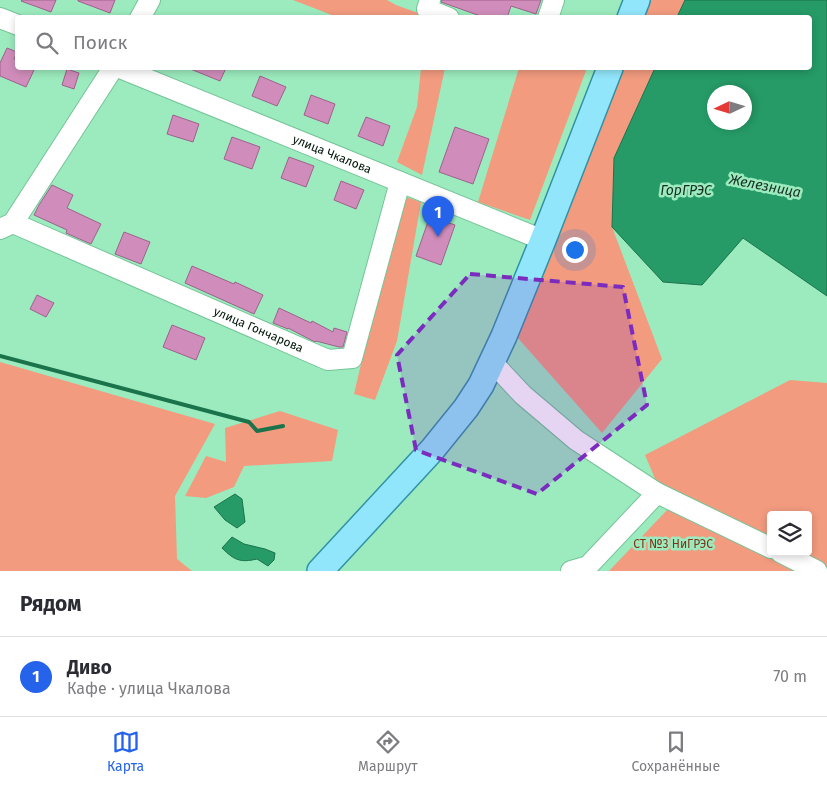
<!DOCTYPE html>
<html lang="ru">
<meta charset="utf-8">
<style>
body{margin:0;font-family:"Fira Sans",sans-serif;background:#f7f7f7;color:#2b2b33}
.controls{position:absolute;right:15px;bottom:15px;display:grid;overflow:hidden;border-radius:5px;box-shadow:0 2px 8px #0003}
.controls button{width:45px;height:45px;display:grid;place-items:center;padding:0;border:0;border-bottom:1px solid #e1e1e2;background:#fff;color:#2b2b33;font:25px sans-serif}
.compass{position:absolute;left:707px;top:85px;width:45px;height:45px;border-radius:50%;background:#fff;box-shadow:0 2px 8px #0003;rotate:266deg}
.you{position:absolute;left:574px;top:249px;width:18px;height:18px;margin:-12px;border:4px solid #fff;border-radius:50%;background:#1a73e8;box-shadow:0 0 0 8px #1a73e833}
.badge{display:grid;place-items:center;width:32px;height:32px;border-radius:50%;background:#2563eb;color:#fff;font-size:16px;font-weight:700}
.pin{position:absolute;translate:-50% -41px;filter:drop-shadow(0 1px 2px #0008)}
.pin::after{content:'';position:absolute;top:26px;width:18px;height:15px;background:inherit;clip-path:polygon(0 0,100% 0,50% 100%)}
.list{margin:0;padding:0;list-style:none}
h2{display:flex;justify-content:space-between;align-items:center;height:65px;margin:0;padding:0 20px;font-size:21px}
h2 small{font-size:16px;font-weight:400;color:#7c7c81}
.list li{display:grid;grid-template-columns:32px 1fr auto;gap:15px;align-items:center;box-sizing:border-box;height:80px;padding:0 20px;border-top:1px solid #e1e1e2}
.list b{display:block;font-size:19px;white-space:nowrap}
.list p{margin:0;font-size:16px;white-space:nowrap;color:#7c7c81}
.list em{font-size:16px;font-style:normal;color:#7c7c81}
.icon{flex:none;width:28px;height:28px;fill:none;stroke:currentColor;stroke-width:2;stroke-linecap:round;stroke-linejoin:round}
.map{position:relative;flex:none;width:827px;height:571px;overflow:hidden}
.search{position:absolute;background:#fff;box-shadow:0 2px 8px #0003;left:15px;right:15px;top:15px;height:55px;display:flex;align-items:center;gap:12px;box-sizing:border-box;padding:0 18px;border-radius:5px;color:#7c7c81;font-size:19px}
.sheet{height:145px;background:#fff}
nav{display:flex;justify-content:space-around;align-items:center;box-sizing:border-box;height:70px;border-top:1px solid #e1e1e2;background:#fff;font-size:14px;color:#7c7c81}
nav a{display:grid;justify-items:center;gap:2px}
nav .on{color:#2563eb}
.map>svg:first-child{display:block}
.green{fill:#f29b7f;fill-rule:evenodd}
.water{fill:#269b67;stroke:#1b734b;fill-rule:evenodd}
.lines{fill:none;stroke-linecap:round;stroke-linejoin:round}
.stream{stroke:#1b734b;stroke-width:4}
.building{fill:#d08dbb;stroke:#9f608c}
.minor-casing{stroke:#75c498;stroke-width:22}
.major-casing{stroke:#3092a6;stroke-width:28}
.minor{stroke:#fff;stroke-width:20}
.major{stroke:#92e6fb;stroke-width:25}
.marked{fill:#7b2cbf;fill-opacity:0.2;stroke:#7b2cbf;stroke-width:4;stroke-dasharray:10 6;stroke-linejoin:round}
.labels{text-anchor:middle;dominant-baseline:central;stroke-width:5;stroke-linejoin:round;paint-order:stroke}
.street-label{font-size:12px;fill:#01170b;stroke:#9cebbe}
.park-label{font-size:12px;fill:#823419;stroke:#9cebbe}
.water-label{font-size:14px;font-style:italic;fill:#172f22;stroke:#9cebbe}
</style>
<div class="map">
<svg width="827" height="571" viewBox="0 0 827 571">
<rect width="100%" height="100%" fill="#9cebbe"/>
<path class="green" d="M 293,0 L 387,0 L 396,5 L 429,17 L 337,17 Z
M 650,0 L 685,0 L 677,17 L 643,18 Z
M 421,68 L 445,68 L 422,175 L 397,162 L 417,107 Z
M 519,68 L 587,68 L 530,220 L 478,202 Z
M 623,68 L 655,68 L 614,158 L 612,227 L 662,359 L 602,433 L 517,337 Z
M 403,196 L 421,202 L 397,341 L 375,400 L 354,394 L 388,249 Z
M 0,362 L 215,424 L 175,496 L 177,559 L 192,571 L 0,571 Z
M 790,380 L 827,383 L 827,571 L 609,571 L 668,509 L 645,455 ZM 771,515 L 808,515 L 808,552 L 771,552 Z
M 280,411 L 338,430 L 332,461 L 244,466 L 234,487 L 206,498 L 185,496 L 206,456 L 226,462 L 225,428 Z"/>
<path class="water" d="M 685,0 L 827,0 L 827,296 L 743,238 L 702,285 L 663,282 L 612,227 L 614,158 L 655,68 L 810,68 L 810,18 L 677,17 ZM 714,92 L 744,92 L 744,122 L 714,122 Z
M 235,494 L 242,499 L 245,522 L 237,528 L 225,520 L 214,507 Z
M 232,537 L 244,544 L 265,549 L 275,553 L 274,560 L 268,566 L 257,559 C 240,563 234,560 222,548 Z"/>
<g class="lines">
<path class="stream" d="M 0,356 L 249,422 L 257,431 L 283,426"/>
</g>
<path class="building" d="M 22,0 L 56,0 L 51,12 L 21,1 Z
M 78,0 L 115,0 L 110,13 L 78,1 Z
M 442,0 L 541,0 L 536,14 L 511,6 L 507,18 L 486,18 L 441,2 Z
M 7,48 L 17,52 L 14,59 L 18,61 L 18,68 L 35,68 L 26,87 L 0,76 L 0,63 Z
M 188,68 L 226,68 L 220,81 Z
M 67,69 L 79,73 L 74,89 L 62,85 Z
M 260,76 L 286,87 L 277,106 L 252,96 Z
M 311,95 L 335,104 L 328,124 L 304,115 Z
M 173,115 L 199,124 L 193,142 L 167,134 Z
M 366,117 L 390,126 L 383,146 L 358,136 Z
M 455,127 L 489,139 L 473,184 L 439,172 Z
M 232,137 L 260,147 L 252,169 L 224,159 Z
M 289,157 L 314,166 L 306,187 L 281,178 Z
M 341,181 L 364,190 L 356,209 L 334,200 Z
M 52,185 L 73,195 L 67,208 L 101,224 L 91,244 L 66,233 L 67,230 L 34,215 L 39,205 Z
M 430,216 L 455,225 L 441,265 L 416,256 Z
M 124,232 L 150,242 L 141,264 L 115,254 Z
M 192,266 L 234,284 L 235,282 L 263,295 L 254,314 L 185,283 Z
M 37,295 L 54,303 L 46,317 L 30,309 Z
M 279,308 L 311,323 L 312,321 L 333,332 L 334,328 L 347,332 L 343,347 L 339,347 L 316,341 L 315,342 L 288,328 L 288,329 L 273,323 Z
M 172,325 L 205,338 L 196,360 L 163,347 Z"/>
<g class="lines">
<g class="minor-casing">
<g id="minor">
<path d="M 430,0 L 427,9 L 449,18"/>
<path d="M 0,18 L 18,25"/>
<path d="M 140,18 L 150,0"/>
<path d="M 548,18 L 554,0"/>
<path id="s1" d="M 120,68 L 543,240"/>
<path d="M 13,223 L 113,68"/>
<path id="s2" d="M 0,229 L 13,223 L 328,360 L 352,358 L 400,182"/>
<path d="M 492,362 L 523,395 L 576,440 L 657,493 L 588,566 L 571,571"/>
<path d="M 657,493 L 771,548"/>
<path d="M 780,552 L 817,571"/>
</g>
</g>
<g class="major-casing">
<path id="major" d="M 630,18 L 637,0
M 320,571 L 432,450 L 466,408 L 481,385 L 504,336 L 543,240 L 610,68"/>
</g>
<use href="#minor" class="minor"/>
<use href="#major" class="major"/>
</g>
<path class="marked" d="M 470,274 L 623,287 L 647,405 L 537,494 L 416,450 L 397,355 Z"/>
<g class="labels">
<g class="street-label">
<text stroke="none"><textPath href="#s1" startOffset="229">улица Чкалова</textPath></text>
<text stroke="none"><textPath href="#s2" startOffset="282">улица Гончарова</textPath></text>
</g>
<g class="park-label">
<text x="673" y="544">СТ №3 НиГРЭС</text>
</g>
<g class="water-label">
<text transform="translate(765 186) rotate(11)">Железница</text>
<text x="686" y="190">ГорГРЭС</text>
</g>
</g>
</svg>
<div class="controls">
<button><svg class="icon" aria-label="layers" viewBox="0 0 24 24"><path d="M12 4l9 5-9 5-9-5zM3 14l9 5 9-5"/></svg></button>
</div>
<svg class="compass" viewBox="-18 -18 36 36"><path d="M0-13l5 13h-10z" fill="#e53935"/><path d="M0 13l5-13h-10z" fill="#7c7c81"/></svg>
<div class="you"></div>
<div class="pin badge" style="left:438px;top:237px">1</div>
<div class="search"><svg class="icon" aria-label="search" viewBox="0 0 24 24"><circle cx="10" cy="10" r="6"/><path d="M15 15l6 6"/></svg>Поиск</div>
</div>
<section class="sheet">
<h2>Рядом<small></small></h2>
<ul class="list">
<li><span class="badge">1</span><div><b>Диво</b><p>Кафе · улица Чкалова</p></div><em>70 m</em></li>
</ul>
</section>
<nav>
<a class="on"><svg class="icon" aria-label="map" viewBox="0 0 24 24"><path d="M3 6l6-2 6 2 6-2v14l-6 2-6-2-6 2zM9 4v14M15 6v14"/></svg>Карта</a>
<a><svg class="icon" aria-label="directions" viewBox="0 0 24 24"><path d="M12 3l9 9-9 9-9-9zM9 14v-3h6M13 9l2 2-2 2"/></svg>Маршрут</a>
<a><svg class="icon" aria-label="saved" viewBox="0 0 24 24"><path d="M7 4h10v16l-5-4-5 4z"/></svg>Сохранённые</a>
</nav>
